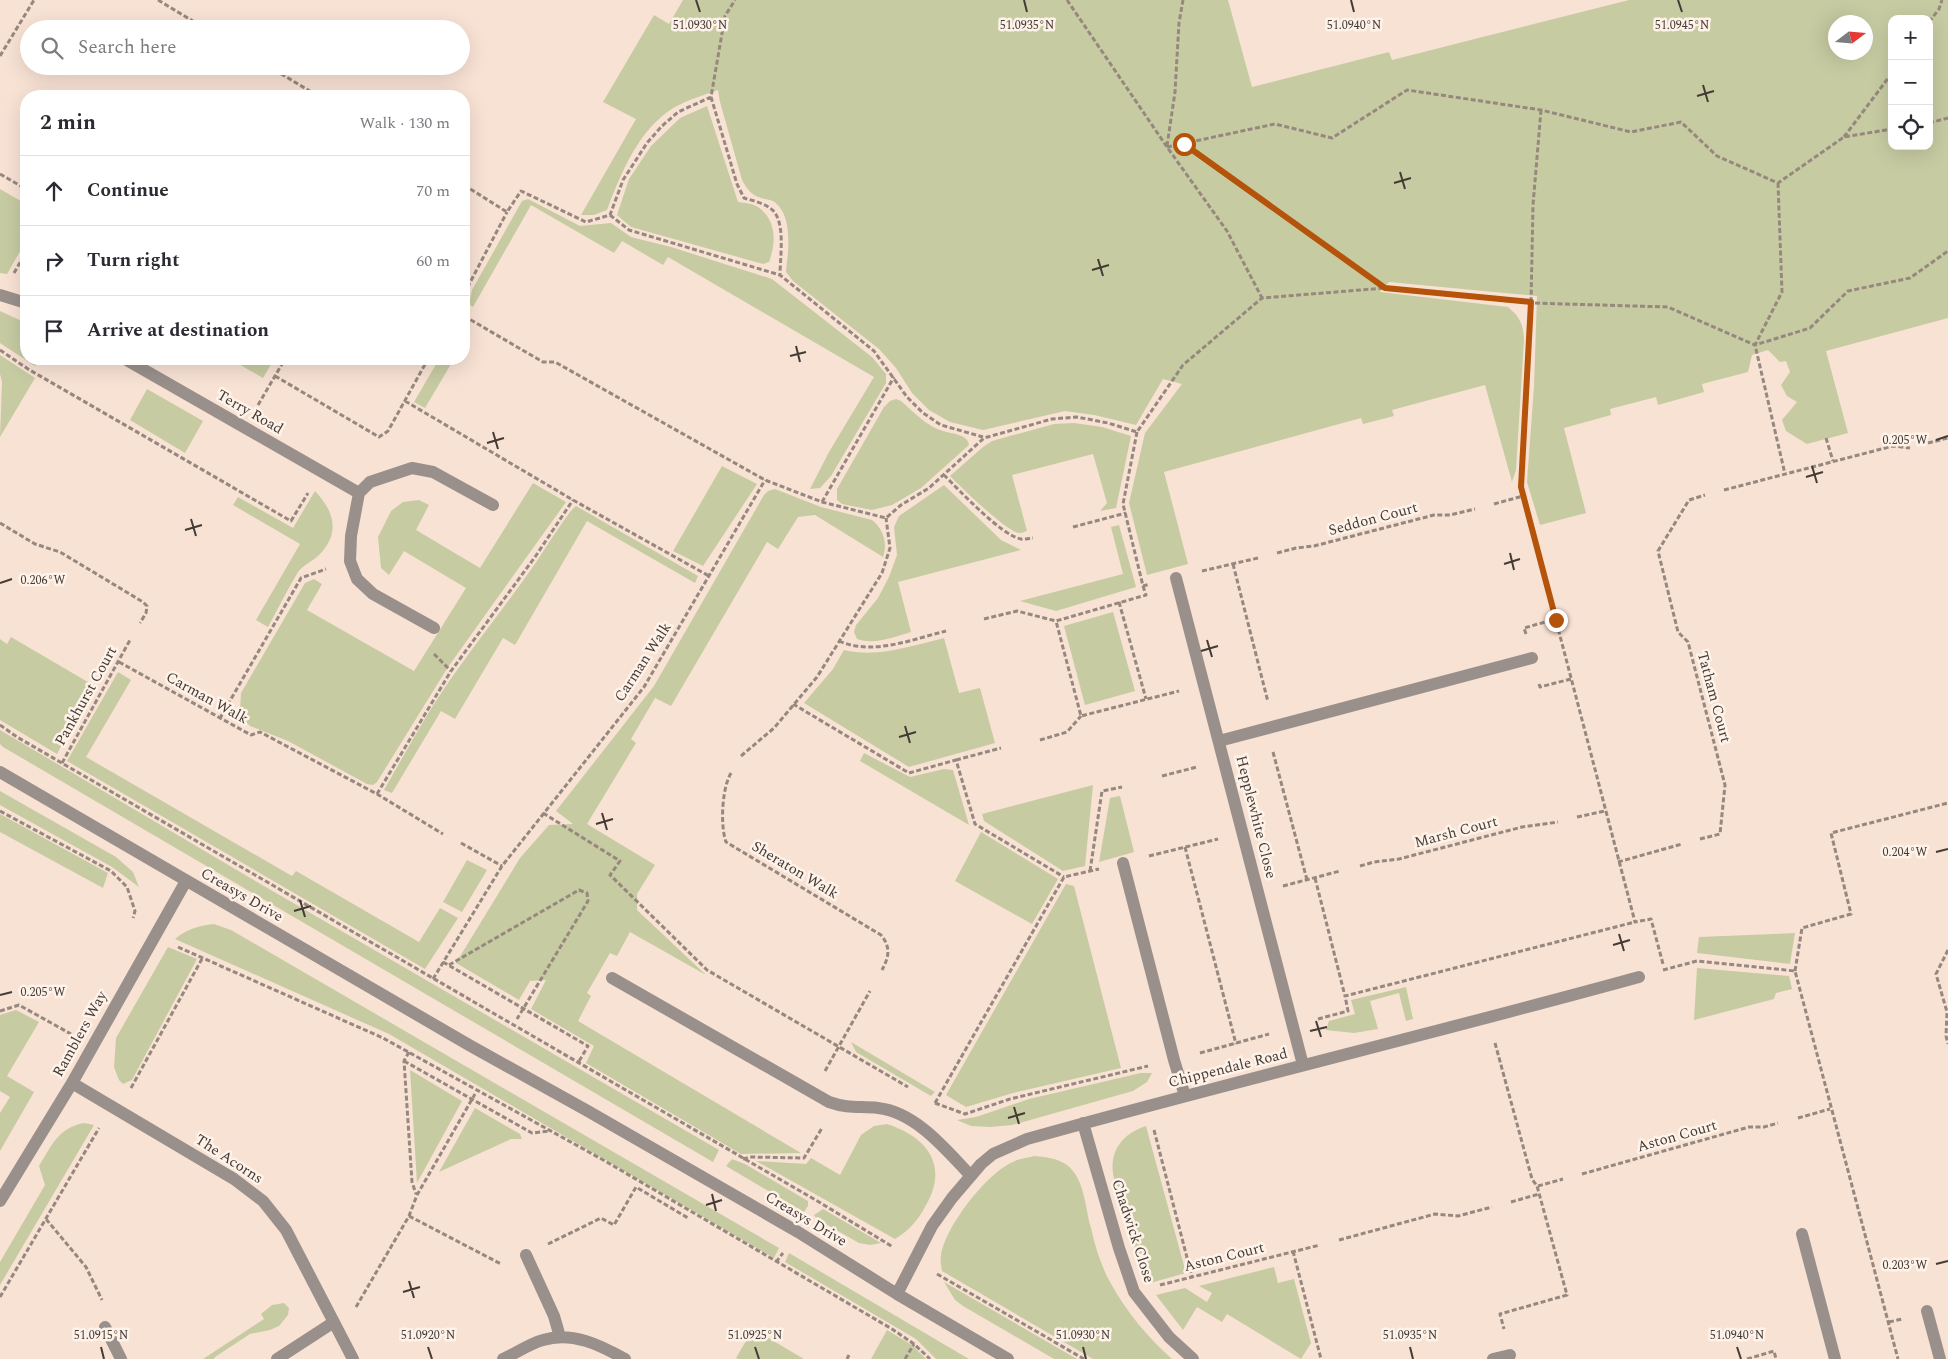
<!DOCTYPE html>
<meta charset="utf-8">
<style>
body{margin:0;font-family:Spectral,serif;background:#f7f7f7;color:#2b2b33}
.controls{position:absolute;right:15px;top:15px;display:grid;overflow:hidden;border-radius:10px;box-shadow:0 5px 20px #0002}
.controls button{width:45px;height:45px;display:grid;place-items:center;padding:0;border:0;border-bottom:1px solid #e1e1e2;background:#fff;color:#2b2b33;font:25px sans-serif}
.compass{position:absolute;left:1828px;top:15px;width:45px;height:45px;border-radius:50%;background:#fff;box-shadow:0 5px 20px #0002;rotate:74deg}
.stop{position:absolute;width:15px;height:15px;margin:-11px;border:4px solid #b45309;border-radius:50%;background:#fff}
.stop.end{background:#b45309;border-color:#fff;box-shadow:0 1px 5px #0008}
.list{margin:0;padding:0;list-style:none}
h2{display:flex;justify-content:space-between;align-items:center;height:65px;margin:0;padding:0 20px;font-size:21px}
h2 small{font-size:16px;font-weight:400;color:#7c7c81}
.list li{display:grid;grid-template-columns:32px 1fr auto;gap:15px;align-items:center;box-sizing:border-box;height:70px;padding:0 20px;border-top:1px solid #e1e1e2}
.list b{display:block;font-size:19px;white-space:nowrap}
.list em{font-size:16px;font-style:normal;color:#7c7c81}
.icon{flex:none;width:28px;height:28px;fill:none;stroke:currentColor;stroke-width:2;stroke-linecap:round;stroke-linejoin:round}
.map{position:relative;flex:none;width:1948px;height:1359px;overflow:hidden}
.search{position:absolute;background:#fff;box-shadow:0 5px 20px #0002;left:20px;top:20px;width:450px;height:55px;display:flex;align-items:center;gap:12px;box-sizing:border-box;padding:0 18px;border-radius:28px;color:#7c7c81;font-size:19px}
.panel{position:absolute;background:#fff;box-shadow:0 5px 20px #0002;left:20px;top:90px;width:450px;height:275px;border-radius:20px}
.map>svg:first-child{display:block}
.green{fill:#c7cba2;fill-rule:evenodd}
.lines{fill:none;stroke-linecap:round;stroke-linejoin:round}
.path{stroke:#96887e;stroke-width:3;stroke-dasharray:5 2.5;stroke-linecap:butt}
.minor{stroke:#9a908b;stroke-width:12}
.route{stroke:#b45309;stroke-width:6}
.ticks{fill:none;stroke:#433b35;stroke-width:2}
.labels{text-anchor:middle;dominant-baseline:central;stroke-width:5;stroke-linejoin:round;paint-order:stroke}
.street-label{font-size:15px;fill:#433b35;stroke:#fef2e9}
.ticks-label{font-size:12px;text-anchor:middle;fill:#433b35;stroke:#fef2e9;stroke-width:5;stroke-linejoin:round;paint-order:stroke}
</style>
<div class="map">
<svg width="1948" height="1359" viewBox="0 0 1948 1359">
<rect width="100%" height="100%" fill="#f8e2d4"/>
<path class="green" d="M 683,0 L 1228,0 L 1252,87 L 1389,52 L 1392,60 L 1629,0 L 1948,0 L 1948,318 L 1826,351 L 1848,433 L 1807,444 L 1786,431 L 1782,420 L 1797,402 L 1787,396 L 1781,385 L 1790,372 L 1786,361 L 1780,362 L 1768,350 L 1752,355 L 1748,372 L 1702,384 L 1704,392 L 1658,405 L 1656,397 L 1610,409 L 1611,415 L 1564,428 L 1586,513 L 1540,525 L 1527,482 L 1534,386 L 1537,296 L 1389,282 L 1380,292 L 1508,307 C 1520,317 1523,324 1524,339 L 1516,470 L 1512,482 L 1485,385 L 1392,410 L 1394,416 L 1363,424 L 1361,418 L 1164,472 L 1188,564 L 1147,575 L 1129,503 L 1145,433 L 1182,384 L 1163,379 L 1136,425 L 1094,415 L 1065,411 L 983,430 L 950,422 L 929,410 L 912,393 L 896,368 L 879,349 L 793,281 L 786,272 C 788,251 794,215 773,201 C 770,200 764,199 761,198 C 751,195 747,189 742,180 L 720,102 L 718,90 C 704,95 688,100 675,107 C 639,128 621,173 607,210 L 594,215 L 581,215 L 636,119 L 603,102 L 654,15 L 669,24 ZM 1892,19 L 1929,19 L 1929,146 L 1892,146 ZM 1866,22 L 1866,52 L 1836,52 L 1836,22 Z
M 707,106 L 738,202 C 744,203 752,203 758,207 C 777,220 776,243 769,262 L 763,264 L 631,227 L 617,215 L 629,179 L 651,146 L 680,118 Z
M 0,189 L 26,204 L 26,241 L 7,274 L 0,273 Z
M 528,199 L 580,226 L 611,223 L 631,237 L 671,247 L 772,279 L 872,357 L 886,374 L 886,383 L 831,476 L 820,488 L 810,489 L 829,452 L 874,377 L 668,257 L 663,265 L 622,241 L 614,253 L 531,205 L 473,307 L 469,304 L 472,290 L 522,201 Z
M 0,311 L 26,323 L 26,359 L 39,359 L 35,366 L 0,343 Z
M 0,355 L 35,378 L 0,437 L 2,382 L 0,374 Z
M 230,359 L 274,359 L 263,378 Z
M 439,359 L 454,359 L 425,408 L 414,402 Z
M 147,389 L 203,421 L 185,453 L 130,420 Z
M 896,399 L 901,401 C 914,412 926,426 943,431 C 952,434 968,434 969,445 L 921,488 L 892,505 L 872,510 L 842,504 L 837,500 L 837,489 L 884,407 L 890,401 Z
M 1074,423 L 1102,427 L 1131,436 L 1116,508 L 1100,511 L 1107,503 L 1093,454 L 1012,475 L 1027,531 C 1024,532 1022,533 1019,533 C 1007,532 961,487 950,476 L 983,447 L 992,441 L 1054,424 Z
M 722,466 L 757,484 L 703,566 L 673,551 Z
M 533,483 L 566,502 L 448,667 L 377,782 L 373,785 L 367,784 L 288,741 L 250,726 L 244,720 L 240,710 L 241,693 L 305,583 L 314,579 L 322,584 L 307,610 L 414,671 L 466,588 L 404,551 L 389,575 L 381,568 L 378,537 L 391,511 L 403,502 L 419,500 L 429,505 L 416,530 L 480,568 Z
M 944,485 L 1001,540 L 1021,550 L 898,582 L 911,632 C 894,637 875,645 857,639 L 854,632 L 856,625 L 878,598 L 889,577 L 897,555 L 894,527 L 899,516 Z
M 775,489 L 821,507 L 872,520 C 883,528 888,544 883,557 L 815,515 L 798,517 L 778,549 L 767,542 L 671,706 L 655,698 L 631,739 L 636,743 L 587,824 L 655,865 L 637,894 L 637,910 L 706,975 L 630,932 L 617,956 L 610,953 L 587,993 L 591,996 L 578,1021 L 801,1153 L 741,1154 L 586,1063 L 594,1046 L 531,1009 L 546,980 L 530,981 L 519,1000 L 456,963 L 520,858 L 549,825 L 573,824 L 556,811 L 654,686 L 764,495 L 768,491 Z
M 315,491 C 334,511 341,533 319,555 C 313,561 303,565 298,572 C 287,590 278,609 268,627 L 256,620 L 300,544 L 233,505 L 238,497 L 293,528 Z
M 576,506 L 698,576 L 695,583 L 587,521 L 515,645 L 503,638 L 455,719 L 441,711 L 392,793 L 384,790 C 408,748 431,705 460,666 C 485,631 512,597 537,561 C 543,552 570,509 576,506 Z
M 1119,525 L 1136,587 L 1056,611 L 1020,601 L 1123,574 L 1111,527 Z
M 1113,612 L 1135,691 L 1085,705 L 1064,626 Z
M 11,637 L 93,685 L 57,754 L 0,720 L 0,639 L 7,644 Z
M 944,638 L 959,693 L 980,688 L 995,743 L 909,767 L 804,703 L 833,669 L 844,650 C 878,658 911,646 944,638 Z
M 118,672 L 131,680 L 86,757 L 292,876 L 296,871 L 419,942 L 440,908 L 458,918 L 425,969 L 67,761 Z
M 0,730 L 252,879 L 719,1150 L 713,1162 L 3,747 L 0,744 Z
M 864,753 L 910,777 L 944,769 L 953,770 L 969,825 L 860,761 Z
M 1093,785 L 1085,866 L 1063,871 L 984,821 L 982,814 Z
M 0,791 L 116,857 L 133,872 L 139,887 L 112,867 L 0,805 Z
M 1120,796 L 1134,852 L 1099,862 L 1110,798 Z
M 0,814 L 108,873 L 103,888 L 0,832 Z
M 981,832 L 1058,879 L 1032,924 L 955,881 Z
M 467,860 L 487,870 L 462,912 L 443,902 Z
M 1066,884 L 1074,886 L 1121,1068 L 1013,1093 L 966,1107 L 946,1095 Z
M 214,924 L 231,930 L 779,1248 L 774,1258 L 389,1034 L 175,939 C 187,929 198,926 214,924 Z
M 1795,933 L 1790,964 L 1697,953 L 1699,937 Z
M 168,947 L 197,959 L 132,1080 L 123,1084 L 119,1080 L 114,1067 L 116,1038 Z
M 1697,968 L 1789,976 L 1792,989 L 1776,993 L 1774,999 L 1694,1020 Z
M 1406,987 L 1413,1019 L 1406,1021 L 1399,993 L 1370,1001 L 1378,1029 L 1354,1033 L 1326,1030 L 1329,1021 L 1355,1014 L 1351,1000 Z
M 16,1010 L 39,1022 L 7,1076 L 34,1092 L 0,1151 L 0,1113 L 10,1097 L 0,1091 L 0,1015 Z
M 851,1042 L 935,1092 L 931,1096 L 856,1052 Z
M 410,1070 L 462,1101 L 417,1183 Z
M 1141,1073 L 1152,1073 L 1147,1082 L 1133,1091 L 1012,1125 L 990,1127 L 971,1126 L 957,1120 L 976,1117 L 1029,1099 Z
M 475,1108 L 520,1134 L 522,1139 L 511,1139 L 439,1172 Z
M 84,1123 L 94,1125 L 0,1285 L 0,1262 L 45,1185 L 39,1166 C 52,1145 58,1128 84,1123 Z
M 887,1124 C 927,1137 949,1165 926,1205 C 918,1220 910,1230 895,1239 L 756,1161 L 806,1164 L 811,1158 L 840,1175 L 861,1135 L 874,1126 Z
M 1146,1126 L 1186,1273 L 1150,1283 C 1135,1253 1126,1223 1117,1191 C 1115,1182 1111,1170 1113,1160 C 1116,1142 1130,1131 1146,1126 Z
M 1034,1156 C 1045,1157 1057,1158 1067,1165 C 1085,1179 1085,1208 1091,1228 C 1095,1246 1101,1266 1110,1282 C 1126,1311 1147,1337 1172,1359 L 1093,1359 L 942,1271 C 941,1266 940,1260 941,1255 C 946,1226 987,1172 1015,1161 C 1021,1158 1028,1158 1034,1156 Z
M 732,1159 L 745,1164 L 808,1201 L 808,1206 L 804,1212 L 726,1166 Z
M 823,1209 L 881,1243 L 870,1245 L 859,1243 L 817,1219 L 814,1215 Z
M 789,1253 L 969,1359 L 936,1359 L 916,1339 L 785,1262 Z
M 1274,1267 L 1278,1283 L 1294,1279 L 1311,1343 L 1301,1359 L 1227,1314 L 1222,1322 L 1197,1307 L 1183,1330 L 1156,1295 L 1185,1288 L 1207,1302 L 1212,1293 L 1199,1286 Z
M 944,1282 L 1077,1359 L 1054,1359 L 963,1306 L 955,1300 Z
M 284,1303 L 289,1308 L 288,1315 L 279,1326 L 270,1330 L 250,1334 L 215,1357 L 214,1359 L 203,1359 L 264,1319 L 261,1314 L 272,1305 Z
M 753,1329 L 804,1359 L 738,1359 L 736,1358 Z
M 887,1330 L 912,1345 L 926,1359 L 871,1359 Z"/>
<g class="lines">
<path class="path" d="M 158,0 L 206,29
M 1067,0 L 1167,147 L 1227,231 L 1262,298
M 1929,22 L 1939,9 L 1942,0
M 0,56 L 34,0
M 268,66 L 318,96
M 711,97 L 737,184 L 744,198 C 754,201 769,204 775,213 C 785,227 780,259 780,275
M 1541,110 L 1533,205 L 1531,303 L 1521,487 L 1635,922 L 1651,919 L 1663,964
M 1929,123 L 1948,118
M 1844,137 L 1892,73
M 1185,144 L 1385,287
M 1167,146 L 1175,92 L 1179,23 L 1183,0
M 1167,147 L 1275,124 L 1332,138 L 1407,90 L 1541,110 L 1631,132 L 1681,122 L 1717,156 L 1778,183 L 1844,137 L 1892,129
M 0,174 L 26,189
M 1778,183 L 1782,292 L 1755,345 L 1785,474
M 464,185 L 507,212 L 521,191 L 586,222 L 610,215 L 623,180 L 647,143 L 662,126 L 678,112 L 711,97 L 725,16 L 735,0
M 610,215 L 629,230 L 780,275 L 874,351 L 907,397 L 923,413 L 941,425 L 983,437
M 14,273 L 26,252
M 464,294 L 507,212
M 464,316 L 543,362 L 555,362 L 765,480 L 822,502 L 886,518 L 901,505 L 929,488 L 984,438 L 1052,419 L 1077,417 L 1108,423 L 1137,432 L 1183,365 L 1262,298 L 1385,288 L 1531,303 L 1668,307 L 1755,345 L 1810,328 L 1848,291 L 1910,278 L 1948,251
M 0,350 L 28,369 L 291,521 L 308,493
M 275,376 L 379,437 L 388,431 L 428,359
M 405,401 L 573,500 L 709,576
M 258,405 L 285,359
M 1137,432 L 1123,504 L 1143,586 L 1150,584
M 1826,438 L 1833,461
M 1928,443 L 1948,438
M 944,475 C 959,490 1002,536 1021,539 C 1024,540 1029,538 1033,538
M 1724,490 L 1893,446 L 1910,448
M 822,502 L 894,377
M 1494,504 L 1523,496
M 0,523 L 35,544 L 60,552 L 143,602 L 147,606 L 146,613 L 140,623
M 1073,527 L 1126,513
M 1277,553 L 1296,548 L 1314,546 L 1434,515 L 1450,515 L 1475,509
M 1233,564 L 1268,702
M 1202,571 L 1258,558
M 1143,586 L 1146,595 L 1056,621 L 1081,716 L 1179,691
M 1119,602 L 1146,699
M 984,619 L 1017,611 L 1056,621
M 1526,634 L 1524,628 L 1556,619
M 839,641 C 873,656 913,639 946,631
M 434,654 L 451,671
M 119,662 L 251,735 L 260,732 L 377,794 L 443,834
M 1539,684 L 1540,687 L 1571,679
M 793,704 L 909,773 L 956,760 L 975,824 L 1064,877
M 220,718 L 301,578 L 326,569
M 0,725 L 17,737 L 819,1202 L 893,1247
M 1040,740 L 1067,732 L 1081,716
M 1273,752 L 1307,880
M 741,756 L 774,728 L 817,677 L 882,573 L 890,548 L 886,518
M 956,760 L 1001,748
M 62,763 L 130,640
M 731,773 C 722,788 720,825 726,842 L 881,935 C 891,947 889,957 882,970
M 1162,776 L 1197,767
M 377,794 L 451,671 L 535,557 L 573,500
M 0,811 L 111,871 L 127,887 L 135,911 L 133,918
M 543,813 L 620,861 L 610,875 L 707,970 L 908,1087
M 1577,817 L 1605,811
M 1700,839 L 1720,834 L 1725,785 L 1688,642 L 1678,632 L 1658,551 L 1689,500 L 1705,495
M 461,843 L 502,866
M 1185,847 L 1236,1044
M 1149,856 L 1218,839
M 1618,862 L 1682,844
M 1360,866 L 1374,862 L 1399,859 L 1522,827 L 1558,822
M 1090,871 L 1102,791 L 1122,787
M 1315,878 L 1345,996
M 1283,886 L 1340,871
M 178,947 L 383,1038 L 605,1161 L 892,1329 L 914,1344 L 930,1359
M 1948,950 L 1936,974 L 1947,1012 L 1946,1036 L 1948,1044
M 443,962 L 588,1046 L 578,1063
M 449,965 L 579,890 L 587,893 L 588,901 L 517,1019
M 1663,970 L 1697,961 L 1795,971 L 1898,1359
M 1795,971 L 1802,928 L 1851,914 L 1831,833 L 1948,803
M 433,979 L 502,866 L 644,687 L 765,480
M 0,1011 L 19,1005 L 71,1034
M 1318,1019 L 1348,1011 L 1345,996 L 1635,922
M 1495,1043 L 1532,1179 L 1537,1186 L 1567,1295 L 1500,1314 L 1504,1329
M 409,1052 L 404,1061 L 412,1182 L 416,1194
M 1200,1053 L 1269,1034
M 404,1061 L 532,1133 L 550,1131
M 825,1071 L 870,991
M 131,1088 L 203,957
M 935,1103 L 965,1114 L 1010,1099 L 1148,1066
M 935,1103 L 1064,877 L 1099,869
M 1798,1118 L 1830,1109
M 1154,1130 L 1192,1277
M 743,1159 L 750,1157 L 804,1158 L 822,1128
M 1582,1174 L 1749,1127 L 1764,1127 L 1778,1123
M 1538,1186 L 1563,1179
M 1511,1202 L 1539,1194
M 409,1216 L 501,1264
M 46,1219 L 86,1267 L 102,1300
M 1339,1240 L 1435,1214 L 1458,1216 L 1492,1207
M 548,1244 L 601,1218 L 614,1225 L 636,1187 L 688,1218
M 1293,1251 L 1321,1359
M 776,1262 L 783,1253
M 937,1274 L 1084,1359
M 1160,1285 L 1320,1245
M 0,1297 L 99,1128
M 356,1307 L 409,1216 L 417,1195 L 475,1094
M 1889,1322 L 1902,1319
M 847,1359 L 849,1355
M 905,1359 L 914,1344
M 1747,1359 L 1774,1351 L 1776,1359"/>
<path class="minor" d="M 0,295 L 26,303
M 125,359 L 359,493
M 1176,578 L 1303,1065
M 434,628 L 373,594 L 357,579 L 350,561 L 351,536 L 359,493 L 370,482 L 412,468 L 433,472 L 493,505
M 1219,741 L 1532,658
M 0,772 L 469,1045 L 586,1110 L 798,1232 L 897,1294 L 1008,1359
M 1123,863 L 1174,1060 L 1185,1096
M 612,978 L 829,1102 C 849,1109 859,1106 878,1108 C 916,1112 947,1151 971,1176
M 72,1083 L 234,1179 L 263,1201 L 286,1230 L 353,1359
M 1083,1123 L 1119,1248 L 1134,1292 L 1169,1337 L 1193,1359
M 0,1201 L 72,1083 L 186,881
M 1802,1234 L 1835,1359
M 526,1255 L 554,1316 L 560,1337
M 897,1294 L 932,1226 L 952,1198 L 981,1164 L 993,1154 L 1027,1139 C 1230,1082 1436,1033 1639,977
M 1927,1311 L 1940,1359
M 105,1327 L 121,1359
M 277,1359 L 334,1322
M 503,1359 C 516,1353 529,1344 543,1340 C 572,1331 600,1345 625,1359
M 1493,1359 L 1510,1355"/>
</g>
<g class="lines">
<path class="route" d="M 1184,144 L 1385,288 L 1531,302 L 1521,487 L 1556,620"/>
</g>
<path class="ticks" d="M 696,0 L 700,12M 1024,0 L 1027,12M 1351,0 L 1354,12M 1678,0 L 1682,12M 1703,85 L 1708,102M 1697,96 L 1714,91M 1400,172 L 1405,189M 1394,183 L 1411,178M 1098,259 L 1103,276M 1092,270 L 1109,265M 796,346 L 800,362M 790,356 L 806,352M 493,432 L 498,449M 1936,440 L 1948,436M 487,443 L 504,438M 1812,466 L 1817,483M 1806,477 L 1823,472M 191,519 L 196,536M 185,530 L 202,525M 1510,553 L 1514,570M 1504,564 L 1520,559M 0,583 L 12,579M 1207,640 L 1212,657M 1201,651 L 1218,646M 905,726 L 910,743M 899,737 L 916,732M 602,813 L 607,830M 596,824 L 613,819M 1936,852 L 1948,849M 300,900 L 305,917M 294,911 L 311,906M 1619,934 L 1624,951M 1613,945 L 1630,940M 0,995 L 12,992M 1316,1021 L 1321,1037M 1310,1031 L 1327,1027M 1014,1107 L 1019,1124M 1008,1118 L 1025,1113M 712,1194 L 716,1211M 706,1205 L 722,1200M 1936,1264 L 1948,1261M 409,1281 L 414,1298M 403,1292 L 420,1287M 101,1347 L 104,1359M 428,1347 L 432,1359M 755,1347 L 759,1359M 1083,1347 L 1086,1359M 1410,1347 L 1413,1359M 1737,1347 L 1741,1359"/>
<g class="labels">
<g class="street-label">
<text transform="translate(250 412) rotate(30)">Terry Road</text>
<text transform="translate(1373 519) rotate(-15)">Seddon Court</text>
<text transform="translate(643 662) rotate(-57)">Carman Walk</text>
<text transform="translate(86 696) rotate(-61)">Pankhurst Court</text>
<text transform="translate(1714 697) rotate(75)">Tatham Court</text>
<text transform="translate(207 698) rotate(29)">Carman Walk</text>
<text transform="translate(1256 817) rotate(76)">Hepplewhite Close</text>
<text transform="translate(1456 832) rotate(-15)">Marsh Court</text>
<text transform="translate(795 870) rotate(31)">Sheraton Walk</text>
<text transform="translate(242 895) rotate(30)">Creasys Drive</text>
<text transform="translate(80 1034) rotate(-61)">Ramblers Way</text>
<text transform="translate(1228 1068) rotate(-14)">Chippendale Road</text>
<text transform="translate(1677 1136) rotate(-16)">Aston Court</text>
<text transform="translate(229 1159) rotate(33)">The Acorns</text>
<text transform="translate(806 1219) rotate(31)">Creasys Drive</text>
<text transform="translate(1133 1231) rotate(72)">Chadwick Close</text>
<text transform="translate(1224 1257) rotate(-14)">Aston Court</text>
</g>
</g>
<g class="ticks-label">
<text x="700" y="29">51.0930°N</text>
<text x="1027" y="29">51.0935°N</text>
<text x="1354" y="29">51.0940°N</text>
<text x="1682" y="29">51.0945°N</text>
<text x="1905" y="444">0.205°W</text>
<text x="43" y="584">0.206°W</text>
<text x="1905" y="856">0.204°W</text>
<text x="43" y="996">0.205°W</text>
<text x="1905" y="1269">0.203°W</text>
<text x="101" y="1339">51.0915°N</text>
<text x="428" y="1339">51.0920°N</text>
<text x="755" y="1339">51.0925°N</text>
<text x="1083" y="1339">51.0930°N</text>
<text x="1410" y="1339">51.0935°N</text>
<text x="1737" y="1339">51.0940°N</text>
</g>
</svg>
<div class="controls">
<button>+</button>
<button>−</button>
<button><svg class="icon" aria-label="locate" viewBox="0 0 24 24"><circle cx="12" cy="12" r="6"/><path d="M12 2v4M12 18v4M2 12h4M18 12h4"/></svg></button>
</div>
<svg class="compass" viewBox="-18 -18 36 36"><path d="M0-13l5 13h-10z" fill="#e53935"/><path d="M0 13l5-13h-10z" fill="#7c7c81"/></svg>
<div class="stop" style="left:1184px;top:144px"></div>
<div class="stop end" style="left:1556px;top:620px"></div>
<div class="search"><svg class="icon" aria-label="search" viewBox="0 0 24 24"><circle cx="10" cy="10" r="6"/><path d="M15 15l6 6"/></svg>Search here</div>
<section class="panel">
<h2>2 min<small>Walk · 130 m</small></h2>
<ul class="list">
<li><svg class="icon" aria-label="ahead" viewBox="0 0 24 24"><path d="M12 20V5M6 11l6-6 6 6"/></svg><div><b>Continue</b></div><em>70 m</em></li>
<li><svg class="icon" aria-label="right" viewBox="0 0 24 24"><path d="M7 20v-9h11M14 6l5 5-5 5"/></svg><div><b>Turn right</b></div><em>60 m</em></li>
<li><svg class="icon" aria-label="arrive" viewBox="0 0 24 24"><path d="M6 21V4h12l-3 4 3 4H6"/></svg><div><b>Arrive at destination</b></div></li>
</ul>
</section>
</div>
